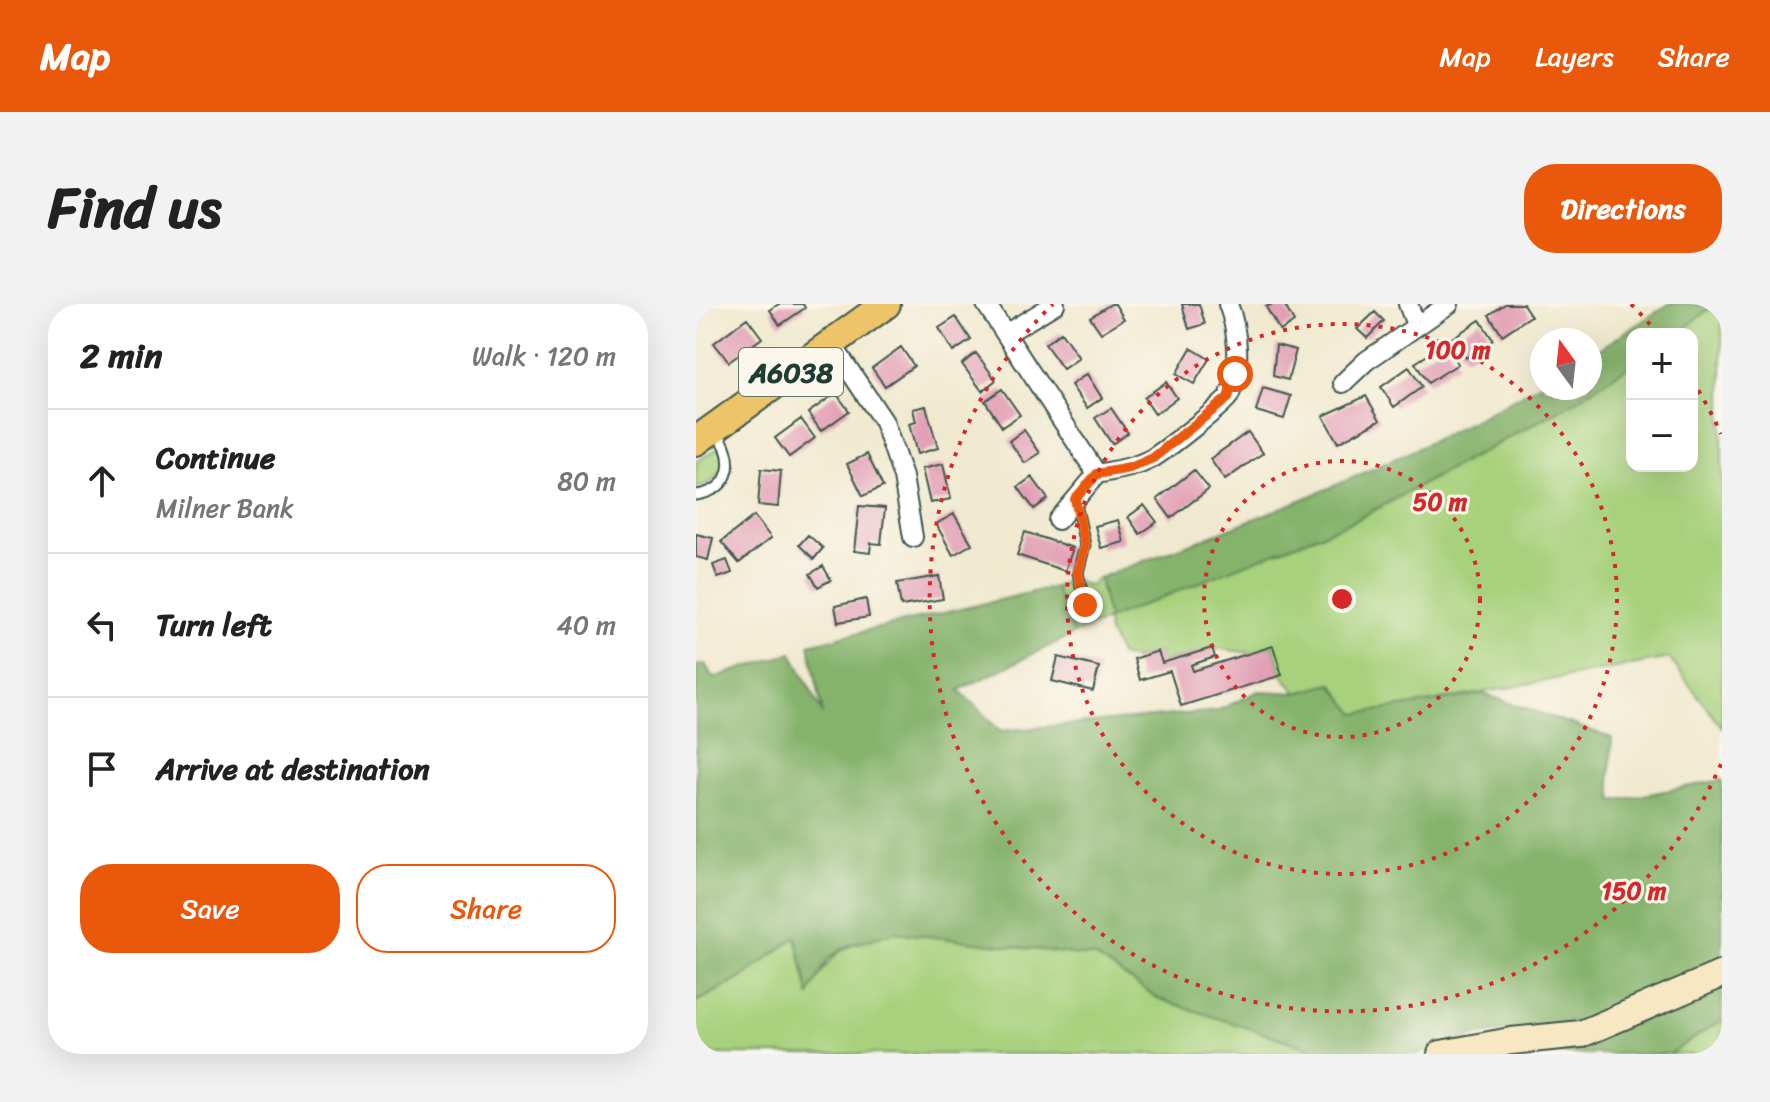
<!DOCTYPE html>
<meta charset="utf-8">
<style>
body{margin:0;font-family:Sriracha,sans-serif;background:#f2f2f2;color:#222}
.controls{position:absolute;right:24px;top:24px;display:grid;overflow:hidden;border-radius:16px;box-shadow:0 8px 32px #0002}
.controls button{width:72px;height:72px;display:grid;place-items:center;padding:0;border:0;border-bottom:2px solid #e0e0e0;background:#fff;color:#222;font:40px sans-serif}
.compass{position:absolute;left:834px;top:24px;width:72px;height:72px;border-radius:50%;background:#fff;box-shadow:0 8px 32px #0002;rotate:345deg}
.stop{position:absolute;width:24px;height:24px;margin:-18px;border:6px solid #ea580c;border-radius:50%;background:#fff}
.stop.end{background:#ea580c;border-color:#fff;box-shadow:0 2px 8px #0008}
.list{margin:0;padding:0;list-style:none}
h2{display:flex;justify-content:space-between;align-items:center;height:104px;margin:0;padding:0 32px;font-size:34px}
h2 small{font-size:26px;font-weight:400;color:#767676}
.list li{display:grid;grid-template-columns:52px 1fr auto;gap:24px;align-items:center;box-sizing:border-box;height:144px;padding:0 32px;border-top:2px solid #e0e0e0}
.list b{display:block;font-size:30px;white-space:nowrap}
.list p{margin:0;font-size:26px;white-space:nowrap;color:#767676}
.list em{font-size:26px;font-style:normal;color:#767676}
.actions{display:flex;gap:16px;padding:24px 32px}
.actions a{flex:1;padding:18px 0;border:2px solid #ea580c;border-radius:32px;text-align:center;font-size:28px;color:#ea580c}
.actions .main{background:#ea580c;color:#fff}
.icon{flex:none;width:44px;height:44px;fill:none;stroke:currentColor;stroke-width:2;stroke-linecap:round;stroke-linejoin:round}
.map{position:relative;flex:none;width:1026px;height:750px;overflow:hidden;border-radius:32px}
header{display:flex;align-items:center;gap:48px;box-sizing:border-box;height:112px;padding:0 40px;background:#ea580c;color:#fff}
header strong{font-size:38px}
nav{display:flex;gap:44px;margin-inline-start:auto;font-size:28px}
.intro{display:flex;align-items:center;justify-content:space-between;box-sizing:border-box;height:192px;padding:0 48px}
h1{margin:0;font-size:56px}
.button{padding:20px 36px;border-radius:32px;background:#ea580c;color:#fff;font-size:28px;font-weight:700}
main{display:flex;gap:48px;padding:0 48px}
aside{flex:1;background:#fff;border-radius:32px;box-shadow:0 8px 32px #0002}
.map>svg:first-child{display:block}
.green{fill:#a7d17d;stroke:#638758;stroke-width:2}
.forest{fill:#85b36c;stroke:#527850;stroke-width:2}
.building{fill:#e2a0b6}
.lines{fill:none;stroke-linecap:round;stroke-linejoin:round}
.lane-casing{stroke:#3e574b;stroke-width:13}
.street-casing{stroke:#3e574b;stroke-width:22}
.secondary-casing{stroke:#3e574b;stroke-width:30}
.primary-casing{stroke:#3e574b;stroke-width:32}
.lane{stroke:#fff;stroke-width:9}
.street{stroke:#fff;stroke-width:18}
.secondary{stroke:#f8e7c3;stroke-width:26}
.primary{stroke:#eec469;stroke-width:28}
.route{stroke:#ea580c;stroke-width:10}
.ring{fill:none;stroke:#d62828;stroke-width:4;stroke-dasharray:4 8}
.labels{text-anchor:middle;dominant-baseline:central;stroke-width:6;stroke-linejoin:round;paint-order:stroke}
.shield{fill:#fbf7ec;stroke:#61756b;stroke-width:2}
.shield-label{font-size:28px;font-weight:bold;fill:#1f3d34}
.centre{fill:#d62828;stroke:#fbf7ec;stroke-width:4}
.ring-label{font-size:24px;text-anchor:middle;font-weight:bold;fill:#d62828;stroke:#fbf7ec;stroke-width:6;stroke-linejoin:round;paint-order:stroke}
</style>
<header>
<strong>Map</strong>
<nav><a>Map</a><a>Layers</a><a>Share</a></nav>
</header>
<div class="intro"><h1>Find us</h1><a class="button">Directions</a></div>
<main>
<aside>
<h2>2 min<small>Walk · 120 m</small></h2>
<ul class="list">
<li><svg class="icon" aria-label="ahead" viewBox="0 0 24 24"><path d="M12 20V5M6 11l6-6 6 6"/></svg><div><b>Continue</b><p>Milner Bank</p></div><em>80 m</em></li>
<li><svg class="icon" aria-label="left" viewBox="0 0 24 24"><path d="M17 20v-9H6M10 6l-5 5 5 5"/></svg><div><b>Turn left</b></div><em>40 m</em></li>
<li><svg class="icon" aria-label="arrive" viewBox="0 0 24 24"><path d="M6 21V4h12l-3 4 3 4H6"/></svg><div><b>Arrive at destination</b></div></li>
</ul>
<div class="actions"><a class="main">Save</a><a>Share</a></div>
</aside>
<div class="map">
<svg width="1026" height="750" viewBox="0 0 1026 750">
<rect width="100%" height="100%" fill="#fbf7ec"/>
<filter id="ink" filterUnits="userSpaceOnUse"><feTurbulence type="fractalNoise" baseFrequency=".0125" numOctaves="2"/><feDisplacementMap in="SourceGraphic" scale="16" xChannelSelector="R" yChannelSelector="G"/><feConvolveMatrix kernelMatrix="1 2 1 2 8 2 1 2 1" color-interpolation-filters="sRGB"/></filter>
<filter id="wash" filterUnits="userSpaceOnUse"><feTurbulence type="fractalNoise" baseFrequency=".006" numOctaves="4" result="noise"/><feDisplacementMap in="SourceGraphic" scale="32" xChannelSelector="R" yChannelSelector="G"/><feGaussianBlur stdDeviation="1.8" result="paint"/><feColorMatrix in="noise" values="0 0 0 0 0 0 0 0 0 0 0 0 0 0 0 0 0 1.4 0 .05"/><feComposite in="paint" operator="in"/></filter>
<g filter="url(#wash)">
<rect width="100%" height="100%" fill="#f0e9cf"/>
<path class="green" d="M 1019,0 L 1026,0 L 1026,423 L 973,354 L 659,412 L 637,380 L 601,389 L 586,371 L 577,342 L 556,349 L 516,344 L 466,359 L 462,348 L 438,355 L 425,352 L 412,327 L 411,316 L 378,330 L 359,283 L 375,275 L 393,282 L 403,274 L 412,315 L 660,216 L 873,101 L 936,60 L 936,162 L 996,162 L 996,30 L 982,30 Z
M 24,143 C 33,163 21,180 0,184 L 0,158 Z
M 199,628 L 401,653 L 633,750 L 0,750 L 0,698 L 44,675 L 101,632 L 113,690 C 140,640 146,644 199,628 Z
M 1026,716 L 1026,750 L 973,750 Z"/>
<path class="forest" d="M 973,0 L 1019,0 L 982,30 L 936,30 L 936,60 L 873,101 L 660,216 L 412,315 L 403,274 C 557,217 703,161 846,79 L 846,84 L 894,84 L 894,51 Z
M 359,283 L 378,330 L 263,386 L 304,427 L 521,407 L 563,387 L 601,389 L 635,380 L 660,410 L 788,390 L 916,434 L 914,475 L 917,497 L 1026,476 L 1026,662 L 883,718 L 783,731 L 723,750 L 632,750 L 463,695 L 400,653 L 199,628 L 151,642 L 132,655 L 113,691 L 100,633 L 44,675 L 0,698 L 0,362 L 9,360 L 17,374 L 96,349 L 127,410 L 113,340 Z
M 1026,682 L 1026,716 L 973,750 L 814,750 L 878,744 Z"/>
<g id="blocks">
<path class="building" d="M 83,0 L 107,0 L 109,4 L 84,21 L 74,6 Z
M 415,0 L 419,0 L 428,15 L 405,29 L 394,13 Z
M 486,0 L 503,0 L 509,20 L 493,25 Z
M 576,0 L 588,0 L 598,18 L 584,27 L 570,3 Z
M 827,0 L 835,12 L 806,31 L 793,11 L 809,0 Z
M 679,8 L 688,17 L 671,34 L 661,25 Z
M 260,13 L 275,36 L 257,48 L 243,24 Z
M 51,14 L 66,34 L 33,58 L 18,39 Z
M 784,16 L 797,36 L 770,54 L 756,34 Z
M 365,28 L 383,54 L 367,65 L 349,40 Z
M 749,40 L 762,60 L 732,79 L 719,59 Z
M 580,41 L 600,46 L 592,76 L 577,72 Z
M 205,43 L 218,62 L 189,82 L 176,64 Z
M 495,44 L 513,55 L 498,80 L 480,70 Z
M 280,49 L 300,76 L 286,87 L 266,60 Z
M 713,63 L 726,83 L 698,103 L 685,83 Z
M 391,70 L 406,94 L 391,104 L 375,81 Z
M 470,78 L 481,94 L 459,110 L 448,94 Z
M 567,84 L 595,92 L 588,115 L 560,107 Z
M 306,85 L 324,111 L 306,123 L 289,97 Z
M 140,89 L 153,107 L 125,127 L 112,109 Z
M 670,92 L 684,116 L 642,139 L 627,112 Z
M 230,102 L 242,144 L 221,150 L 213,120 L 220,118 L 217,105 Z
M 415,104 L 432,129 L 416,140 L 399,114 Z
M 105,115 L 119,134 L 93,153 L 79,134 Z
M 328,126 L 344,149 L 329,159 L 313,137 Z
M 552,128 L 567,149 L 529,176 L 514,155 Z
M 171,150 L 187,183 L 167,192 L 151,160 Z
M 247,160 L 255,195 L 234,199 L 226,165 Z
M 65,165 L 85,167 L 82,203 L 62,201 Z
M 498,166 L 513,185 L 475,214 L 461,195 Z
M 336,173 L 352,195 L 338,205 L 322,183 Z
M 448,201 L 461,218 L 444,230 L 432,213 Z
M 163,202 L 189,204 L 185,240 L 175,239 L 174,249 L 158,247 Z
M 258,210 L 276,240 L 257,251 L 240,220 Z
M 58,212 L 75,234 L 43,259 L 25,238 Z
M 422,216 L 428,238 L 405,244 L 399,222 Z
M 329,228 L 377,244 L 369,267 L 321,251 Z
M 0,230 L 17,234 L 12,256 L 0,253 Z
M 112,231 L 127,244 L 118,255 L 103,241 Z
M 31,256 L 36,269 L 22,274 L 17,261 Z
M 127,262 L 135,276 L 122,283 L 114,270 Z
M 243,272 L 247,295 L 205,302 L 201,279 Z
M 170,295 L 173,313 L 142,318 L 139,302 Z
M 577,342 L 586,371 L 485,402 L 474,367 L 444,376 L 438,355 L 462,347 L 466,359 L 516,344 L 519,353 L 495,361 L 497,367 Z
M 362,353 L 403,363 L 397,387 L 356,377 Z"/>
</g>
</g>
<g filter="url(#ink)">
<use href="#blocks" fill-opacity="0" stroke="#3e574b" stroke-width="2"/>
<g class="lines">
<g class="lane-casing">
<path id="lane" d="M 0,191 C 38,186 40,153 20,127
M 379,195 L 389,241 L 382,269 L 389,301"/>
</g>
<g class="street-casing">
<path id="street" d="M 290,0 L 401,170 C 420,166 438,164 455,155 C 467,148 528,101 533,92 C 546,67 542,26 532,0
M 712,0 L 720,21
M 311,29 L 359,0
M 135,39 L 188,118 L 207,173 L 217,233
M 647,79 L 670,57 L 753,0
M 362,216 L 401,170"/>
</g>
<g class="secondary-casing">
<path id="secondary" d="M 745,750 L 815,737 L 885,730 L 1026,670"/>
</g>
<g class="primary-casing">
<path id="primary" d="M 0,137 L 190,0"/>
</g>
<use href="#lane" class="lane"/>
<use href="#street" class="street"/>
<use href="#secondary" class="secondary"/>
<use href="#primary" class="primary"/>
</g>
</g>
<g class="lines" filter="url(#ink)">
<path class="route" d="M 389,301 L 382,269 L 389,241 L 379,195 L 401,170 L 434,164 L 457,154 L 532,94 L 539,70"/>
</g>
<g class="ring">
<circle cx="646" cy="295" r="138"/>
<circle cx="646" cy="295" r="275"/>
<path d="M1025 460A413 413 0 1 1 357 0M935 0A413 413 0 0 1 962 30M996 76A413 413 0 0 1 1025 130"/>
</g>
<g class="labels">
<rect class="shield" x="43" y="44" width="104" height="48" rx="6"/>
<g class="shield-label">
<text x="95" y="68">A6038</text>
</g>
</g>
<circle cx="646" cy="295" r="12" class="centre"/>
<g class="ring-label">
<text x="762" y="54">100 m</text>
<text x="744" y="206">50 m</text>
<text x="938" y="595">150 m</text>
</g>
</svg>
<div class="controls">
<button>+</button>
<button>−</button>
</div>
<svg class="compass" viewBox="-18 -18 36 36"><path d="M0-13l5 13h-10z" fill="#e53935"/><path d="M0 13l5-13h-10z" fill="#767676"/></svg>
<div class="stop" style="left:539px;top:70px"></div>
<div class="stop end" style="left:389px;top:301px"></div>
</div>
</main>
